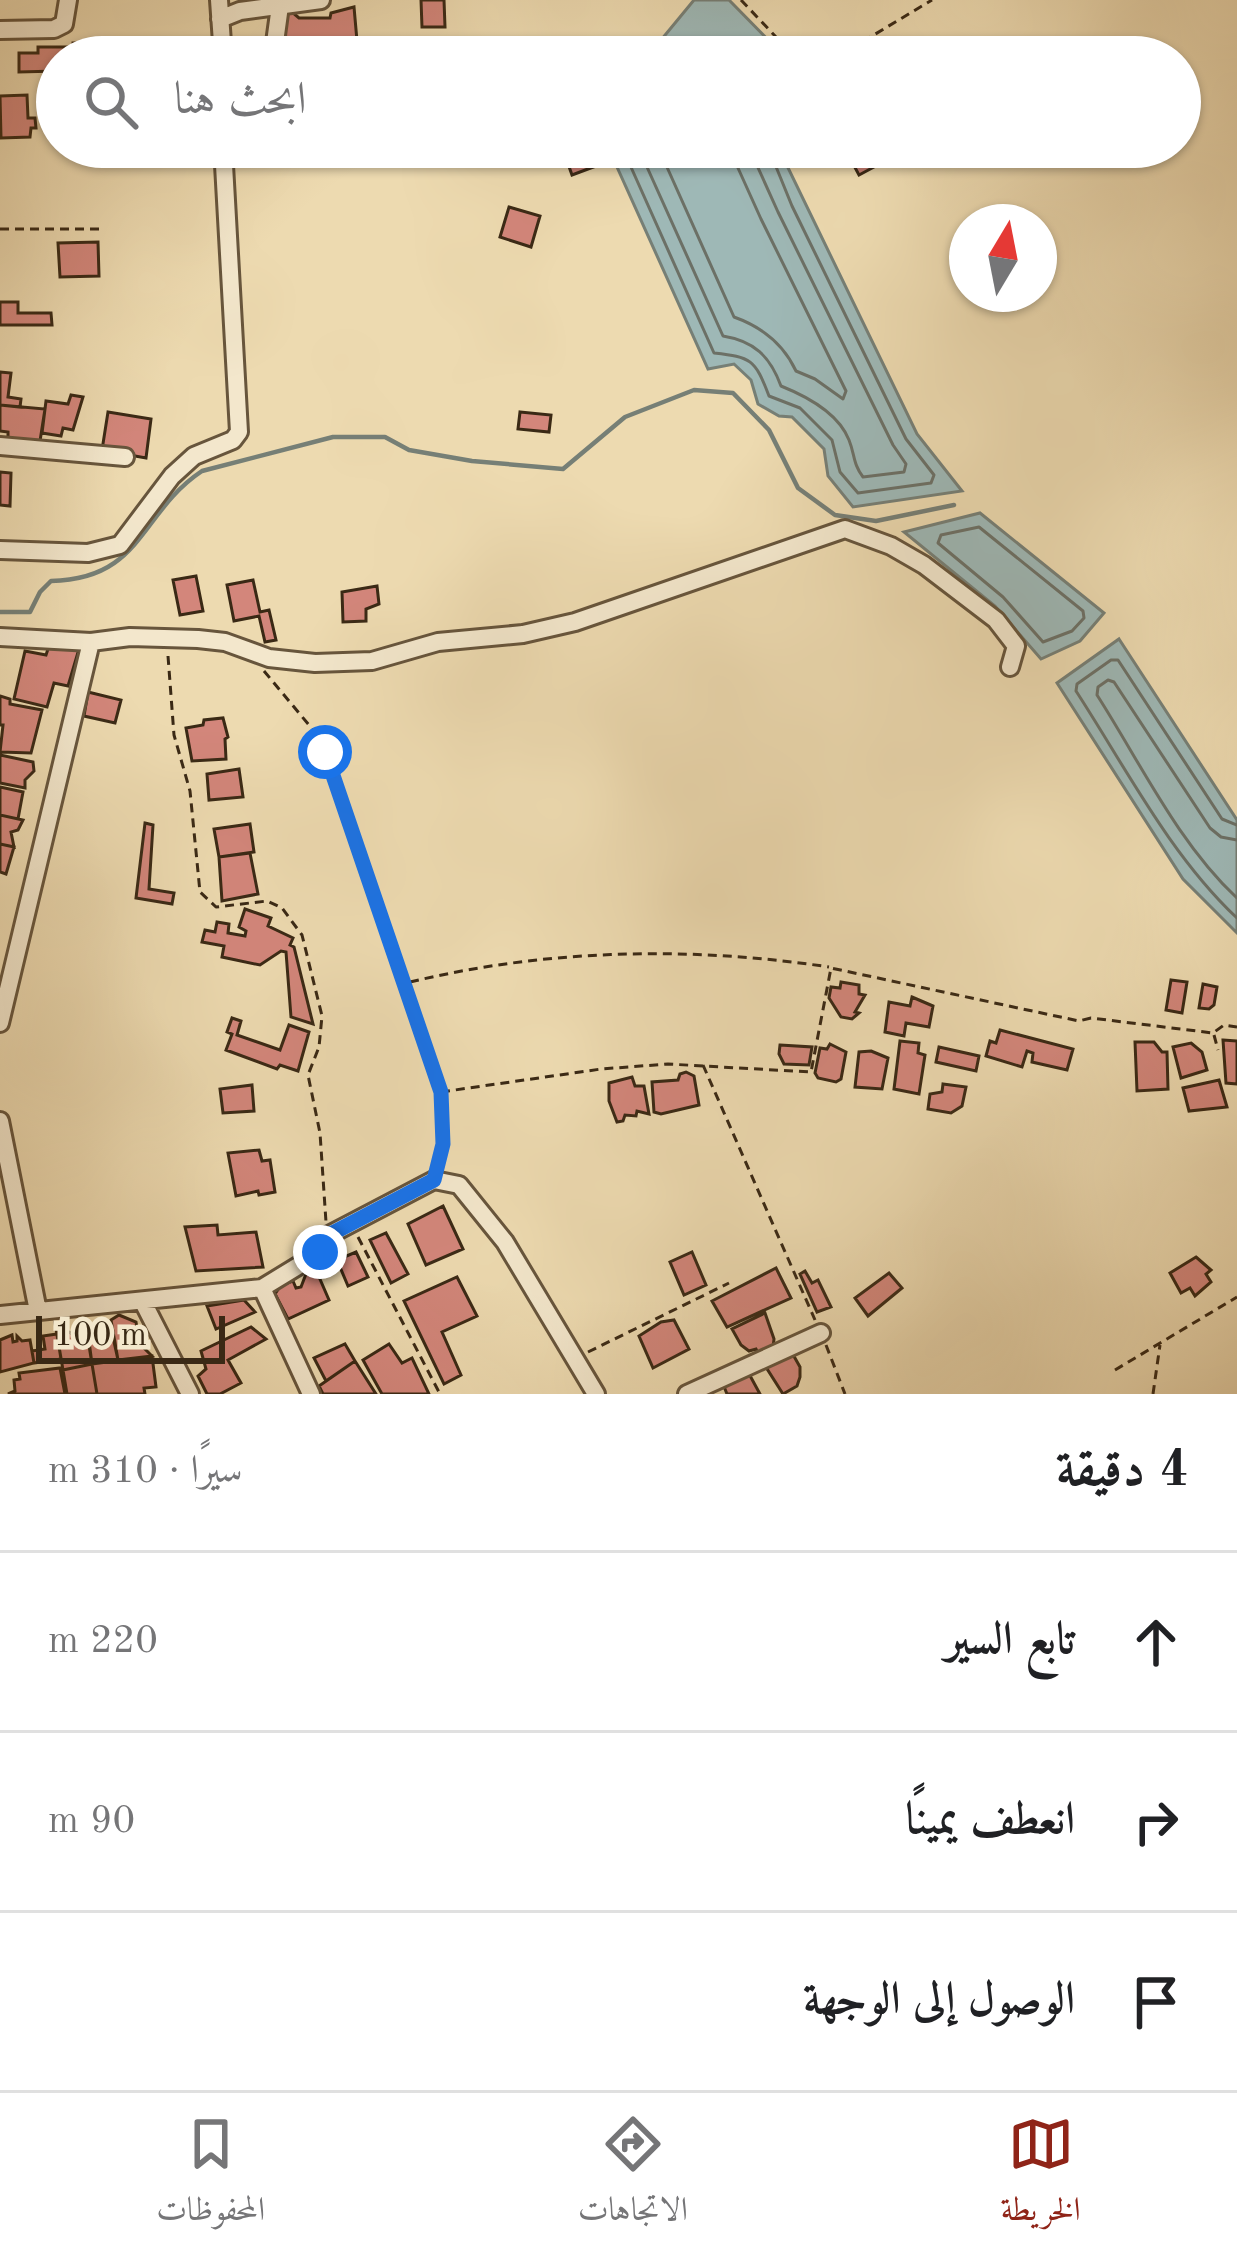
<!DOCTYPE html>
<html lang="ar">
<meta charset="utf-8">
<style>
body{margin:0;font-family:"Old Standard TT",Amiri,serif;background:#f2f2f2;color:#202124;direction:rtl}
.compass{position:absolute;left:949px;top:204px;width:108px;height:108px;border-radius:50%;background:#fff;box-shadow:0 3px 9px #0004;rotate:10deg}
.scale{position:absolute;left:36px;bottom:30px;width:189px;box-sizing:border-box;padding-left:12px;border:6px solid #3a2915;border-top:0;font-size:33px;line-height:42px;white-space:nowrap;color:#3a2915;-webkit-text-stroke:9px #f3e7cc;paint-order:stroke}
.stop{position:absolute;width:36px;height:36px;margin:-27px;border:9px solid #1a73e8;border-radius:50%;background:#fff}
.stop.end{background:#1a73e8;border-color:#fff;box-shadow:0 3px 12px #0008}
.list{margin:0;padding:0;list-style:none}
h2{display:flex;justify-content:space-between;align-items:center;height:156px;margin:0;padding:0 48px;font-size:51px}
h2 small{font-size:39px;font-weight:400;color:#757577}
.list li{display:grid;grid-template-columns:78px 1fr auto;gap:36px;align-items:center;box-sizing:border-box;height:180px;padding:0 48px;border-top:3px solid #e0e0e0}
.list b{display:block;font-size:45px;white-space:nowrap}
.list em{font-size:39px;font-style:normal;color:#757577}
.icon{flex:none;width:66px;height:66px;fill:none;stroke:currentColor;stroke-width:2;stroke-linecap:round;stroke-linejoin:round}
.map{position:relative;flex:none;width:1237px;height:1394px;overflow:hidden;direction:ltr}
.search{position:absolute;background:#fff;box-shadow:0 3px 9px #0004;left:36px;right:36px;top:36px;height:132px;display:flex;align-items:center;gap:30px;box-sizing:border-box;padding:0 42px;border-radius:66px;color:#757577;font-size:45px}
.sheet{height:696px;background:#fff}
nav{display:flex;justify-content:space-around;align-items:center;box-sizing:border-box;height:168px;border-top:3px solid #e0e0e0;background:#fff;font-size:33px;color:#757577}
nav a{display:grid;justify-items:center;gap:6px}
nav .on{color:#8f2418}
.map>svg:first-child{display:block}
.water{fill:#9eb8b6;stroke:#767f76;stroke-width:3}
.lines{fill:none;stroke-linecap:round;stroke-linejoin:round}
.shore{stroke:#6c7066;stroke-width:3}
.stream{stroke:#767f76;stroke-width:4.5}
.building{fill:#d3867b;stroke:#3a2915;stroke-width:3}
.minor-casing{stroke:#67553c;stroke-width:22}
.path{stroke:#3a2915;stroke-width:3;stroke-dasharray:9 6;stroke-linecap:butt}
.minor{stroke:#f3e7cc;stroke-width:16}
.route{stroke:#1a73e8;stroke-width:15}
</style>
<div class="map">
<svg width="1237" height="1394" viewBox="0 0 1237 1394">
<rect width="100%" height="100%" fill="#eddab0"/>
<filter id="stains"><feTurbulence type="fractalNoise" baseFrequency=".00167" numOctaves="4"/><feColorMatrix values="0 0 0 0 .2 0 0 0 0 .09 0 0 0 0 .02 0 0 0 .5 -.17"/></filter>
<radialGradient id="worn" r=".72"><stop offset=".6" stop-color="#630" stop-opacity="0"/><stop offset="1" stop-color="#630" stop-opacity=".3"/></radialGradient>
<path class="water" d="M 694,0 L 729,0 L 785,57 L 647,57 Z
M 608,147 L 778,147 L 917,434 L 962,491 L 853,507 L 828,476 L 824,449 L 792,417 L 779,416 L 758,404 L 751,380 L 734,364 L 708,369 Z
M 980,513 L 1104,613 L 1080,641 L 1041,659 L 995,606 L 904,532 Z
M 1119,639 L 1237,820 L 1237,933 L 1183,879 L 1057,683 Z"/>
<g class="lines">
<path class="shore" d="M 622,147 L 714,353 C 751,357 755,359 769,396 L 800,408 L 832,440 L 840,472 L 858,493 L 931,483 L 934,475 L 906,439 L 792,206 L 768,147
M 638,147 L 723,336 C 754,341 770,356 781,386 C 806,396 838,412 849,440 C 855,455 853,464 863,477 L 904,472 L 906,464 L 893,445 L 778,212 L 755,161 L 753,147
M 658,147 L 734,317 C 762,327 783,343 796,371 L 815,379 L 843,399 L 846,391 L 761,219 L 738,168 L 735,147
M 979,527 L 1083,611 L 1084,618 L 1072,631 L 1043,642 L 1003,597 L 938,543 L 941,535 Z
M 1237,825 L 1222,819 L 1118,660 L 1111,660 L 1077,684 L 1076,691 C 1126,768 1170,855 1237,918
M 1237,840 L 1221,837 L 1210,828 L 1114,682 L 1108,680 L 1098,687 L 1097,695 C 1140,762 1178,843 1237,898"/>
<path class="stream" d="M 0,612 L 30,612 L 40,592 L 51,581 C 143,579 139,513 202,471 L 333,437 L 385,437 L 409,450 L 472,461 L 563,469 L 625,417 L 694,390 L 733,393 L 769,430 L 798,488 L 835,515 L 876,521 L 954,505"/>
</g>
<path class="building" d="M 421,0 L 444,0 L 445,27 L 422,27 Z
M 354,7 L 358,52 L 341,53 L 340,48 L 307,51 L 306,40 L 286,42 L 284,13 L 292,12 L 299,18 L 330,18 L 331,13 Z
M 73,43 L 81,43 L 82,57 L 57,57 L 57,71 L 19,72 L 19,53 L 38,53 L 38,47 L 73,47 Z
M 27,95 L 28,118 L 35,118 L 36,128 L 31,128 L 30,137 L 1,138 L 0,96 Z
M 794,147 L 833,147 L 801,164 Z
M 844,147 L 899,147 L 902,152 L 859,175 Z
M 599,149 L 604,163 L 572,175 L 567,161 Z
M 509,207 L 540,216 L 531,247 L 500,237 Z
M 98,242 L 99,276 L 60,277 L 58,243 Z
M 0,302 L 18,302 L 18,313 L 51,313 L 52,325 L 0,325 Z
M 0,372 L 11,373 L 8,397 L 21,399 L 20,407 L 0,405 Z
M 71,395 L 83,397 L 73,430 L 63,428 L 61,436 L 42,433 L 46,401 L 68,404 Z
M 0,405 L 45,409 L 40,441 L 8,438 L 8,432 L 0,431 Z
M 108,412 L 151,419 L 146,458 L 102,450 Z
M 520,412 L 551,415 L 549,432 L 518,429 Z
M 0,472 L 11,473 L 10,506 L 0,505 Z
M 196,576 L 203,611 L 180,615 L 173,580 Z
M 253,580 L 260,612 L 269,610 L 276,640 L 265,642 L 259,616 L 234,621 L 227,585 Z
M 377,586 L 379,604 L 366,609 L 366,621 L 343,622 L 342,592 Z
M 49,646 L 79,649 L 68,686 L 54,683 L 47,707 L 14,699 L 25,651 L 46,655 Z
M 88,692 L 121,700 L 115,723 L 84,716 Z
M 0,696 L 10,699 L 10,704 L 42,710 L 31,753 L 0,752 L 3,725 L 0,725 Z
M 223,718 L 228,737 L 225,739 L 226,759 L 192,761 L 186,728 L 203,725 L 204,720 Z
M 0,755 L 33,762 L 34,771 L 25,780 L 25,788 L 0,783 Z
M 239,769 L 243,797 L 209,800 L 207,774 Z
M 0,787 L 23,792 L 18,819 L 0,815 Z
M 0,815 L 23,820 L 18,830 L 11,832 L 14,847 L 0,844 Z
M 145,823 L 153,825 L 149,889 L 174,893 L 172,904 L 136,898 Z
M 250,824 L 254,852 L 219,857 L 214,829 Z
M 0,844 L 14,847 L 6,874 L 0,872 Z
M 250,853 L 258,894 L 222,901 L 219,857 Z
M 245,909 L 271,918 L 268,926 L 293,938 L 290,945 L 294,947 L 313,1024 L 291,1017 L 286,952 L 281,951 L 260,965 L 222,957 L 224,946 L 202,942 L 205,930 L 215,932 L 217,922 L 229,924 L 228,933 L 245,936 L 246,931 L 239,927 Z
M 1171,980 L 1187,982 L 1182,1013 L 1166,1010 Z
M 841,982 L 859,985 L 859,994 L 865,995 L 855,1012 L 859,1013 L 852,1019 L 841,1017 L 829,998 L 831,987 L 840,988 Z
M 1203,984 L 1217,987 L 1214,1005 L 1209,1009 L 1199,1008 Z
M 912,997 L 933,1006 L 929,1027 L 906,1023 L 904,1036 L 885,1032 L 889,1002 L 910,1006 Z
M 232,1018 L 241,1021 L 237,1035 L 280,1050 L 289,1025 L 309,1032 L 298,1071 L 280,1065 L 277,1069 L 226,1050 L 232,1034 L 227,1032 Z
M 1000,1030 L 1073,1049 L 1067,1070 L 1032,1062 L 1033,1053 L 1027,1051 L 1022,1067 L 986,1056 L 990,1041 L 996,1043 Z
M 1223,1040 L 1237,1041 L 1237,1084 L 1226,1083 Z
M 900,1041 L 919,1043 L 918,1053 L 925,1055 L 919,1094 L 894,1089 Z
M 1135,1042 L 1154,1042 L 1162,1052 L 1167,1052 L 1168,1089 L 1137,1091 Z
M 1191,1043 L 1202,1052 L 1207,1070 L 1181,1078 L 1173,1047 Z
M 830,1044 L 846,1052 L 841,1079 L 836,1082 L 818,1078 L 815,1073 L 820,1048 L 827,1049 Z
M 780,1045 L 812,1047 L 809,1065 L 784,1064 L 779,1054 Z
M 939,1047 L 979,1056 L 976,1071 L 936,1062 Z
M 871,1051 L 888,1058 L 882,1089 L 855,1087 L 859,1052 Z
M 686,1072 L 694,1076 L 699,1105 L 661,1114 L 654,1112 L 652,1082 L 678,1080 L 680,1074 Z
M 632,1077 L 635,1086 L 644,1086 L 649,1114 L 637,1111 L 636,1116 L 625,1115 L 623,1121 L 617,1122 L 609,1101 L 609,1083 Z
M 1219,1080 L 1227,1107 L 1189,1111 L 1183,1088 Z
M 943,1084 L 966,1087 L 962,1106 L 951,1113 L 928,1109 L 930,1094 L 942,1092 Z
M 252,1085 L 254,1111 L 223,1113 L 220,1089 Z
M 259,1150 L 262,1161 L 270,1160 L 275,1192 L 259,1195 L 258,1191 L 236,1196 L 228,1153 Z
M 443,1206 L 463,1249 L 426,1265 L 408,1224 Z
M 217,1225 L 218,1235 L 256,1232 L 263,1267 L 196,1271 L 185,1227 Z
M 386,1233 L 408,1274 L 391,1283 L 370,1240 Z
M 356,1252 L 368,1277 L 348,1286 L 337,1260 Z
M 692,1252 L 706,1285 L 684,1295 L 670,1262 Z
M 1196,1257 L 1211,1270 L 1206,1274 L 1211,1282 L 1195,1296 L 1190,1288 L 1181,1293 L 1170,1273 Z
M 776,1268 L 791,1298 L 727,1327 L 712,1301 Z
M 316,1270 L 329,1300 L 288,1319 L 275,1294 L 281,1285 L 293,1281 L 296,1288 L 301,1287 L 306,1274 Z
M 805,1271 L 812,1283 L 818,1280 L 831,1307 L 817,1312 L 800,1274 Z
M 889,1273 L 902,1288 L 868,1316 L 855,1298 Z
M 457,1277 L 477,1316 L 442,1332 L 461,1375 L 444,1384 L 404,1301 Z
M 244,1300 L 255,1312 L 216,1329 L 207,1306 Z
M 765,1313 L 774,1339 L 773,1348 L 759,1355 L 756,1349 L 749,1351 L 741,1345 L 732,1329 Z
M 119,1315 L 136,1322 L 139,1340 L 143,1339 L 144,1348 L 152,1356 L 118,1360 L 111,1320 Z
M 674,1320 L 689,1349 L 653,1368 L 639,1336 L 661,1322 Z
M 55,1323 L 75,1336 L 87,1333 L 92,1364 L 63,1370 Z
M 87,1326 L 111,1328 L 118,1360 L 92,1364 Z
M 251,1327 L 266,1339 L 228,1360 L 241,1383 L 220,1394 L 207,1394 L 198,1376 L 206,1369 L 201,1351 Z
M 57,1334 L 61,1359 L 34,1363 L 32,1351 L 45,1349 L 43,1336 Z
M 12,1335 L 13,1342 L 17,1341 L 17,1336 L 22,1341 L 30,1340 L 34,1363 L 0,1372 L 0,1340 Z
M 345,1344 L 355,1361 L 326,1381 L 314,1358 Z
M 389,1344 L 402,1363 L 412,1358 L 429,1394 L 382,1394 L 363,1360 Z
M 791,1351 L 800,1367 L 800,1377 L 797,1386 L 783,1394 L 764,1364 Z
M 152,1356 L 156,1387 L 144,1388 L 145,1394 L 97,1394 L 92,1364 Z
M 355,1361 L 376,1394 L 323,1394 L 319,1386 Z
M 92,1364 L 97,1394 L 67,1394 L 63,1370 Z
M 60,1368 L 65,1394 L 8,1394 L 15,1391 L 14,1380 L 20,1379 L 19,1373 Z
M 748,1372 L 760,1394 L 727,1394 L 723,1384 Z"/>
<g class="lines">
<g class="minor-casing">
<path id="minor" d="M 219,0 L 223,57
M 220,19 L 240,11 L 321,0
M 0,30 L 54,29 L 64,24 L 68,0
M 273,57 L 280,6
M 0,446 L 125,457
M 0,550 L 88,553 L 120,545 L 172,476 L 194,456 L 233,440 L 239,432 L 223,147
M 0,637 L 91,642 L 0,1023
M 91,642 L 130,637 L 198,639 L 225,642 L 269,658 L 315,663 L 372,661 L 438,642 L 523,634 L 575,622 L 845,529 L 891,546 L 924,565 L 996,620 L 1016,646 L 1010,667
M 0,1121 L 38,1311
M 262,1288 L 311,1394
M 143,1302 L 190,1394
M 0,1315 L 262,1288 L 321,1252 L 329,1235 L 434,1180 L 459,1185 L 505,1242 L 596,1394
M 687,1394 L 821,1333"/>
</g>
<path class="path" d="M 741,0 L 795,57
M 837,57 L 932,0
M 0,229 L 104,229
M 168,656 L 174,735 L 190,791 L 200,892 L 216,907 L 267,901 L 282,908 L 302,935 L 322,1016 L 319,1047 L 308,1075 L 320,1133 L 326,1222
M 264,671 L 314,731 L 362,853 L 441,1092 L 443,1144 L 437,1166
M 410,982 C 548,949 689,946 829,967
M 1214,1035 L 1218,1050
M 703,1065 L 815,1320
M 441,1092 L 601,1069 L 668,1064 L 811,1072 L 831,968 L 1079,1021 L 1091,1018 L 1213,1033 L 1224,1025 L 1237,1027
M 358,1237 L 440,1394
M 826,1345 L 845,1394
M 588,1352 L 729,1283
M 1115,1370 L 1237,1297
M 1153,1394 L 1160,1345"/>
<use href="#minor" class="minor"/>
</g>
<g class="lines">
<path class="route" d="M 320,1252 L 329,1235 L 434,1180 L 443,1144 L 441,1092 L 325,752"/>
</g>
<rect width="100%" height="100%" filter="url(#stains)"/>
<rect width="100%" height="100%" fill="url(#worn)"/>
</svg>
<svg class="compass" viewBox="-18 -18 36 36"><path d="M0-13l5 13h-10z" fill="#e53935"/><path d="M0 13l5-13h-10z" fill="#757577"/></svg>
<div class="scale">100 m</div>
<div class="stop" style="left:325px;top:752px"></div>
<div class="stop end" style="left:320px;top:1252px"></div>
<div class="search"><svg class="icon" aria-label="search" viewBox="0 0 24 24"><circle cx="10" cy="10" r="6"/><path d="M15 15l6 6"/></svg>ابحث هنا</div>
</div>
<section class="sheet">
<h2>4 دقيقة<small>سيرًا · 310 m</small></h2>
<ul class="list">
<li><svg class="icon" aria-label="ahead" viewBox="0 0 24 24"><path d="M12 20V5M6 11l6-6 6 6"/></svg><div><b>تابع السير</b></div><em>220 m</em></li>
<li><svg class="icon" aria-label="right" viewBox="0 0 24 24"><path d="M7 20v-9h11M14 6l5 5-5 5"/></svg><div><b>انعطف يمينًا</b></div><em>90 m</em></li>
<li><svg class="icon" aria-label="arrive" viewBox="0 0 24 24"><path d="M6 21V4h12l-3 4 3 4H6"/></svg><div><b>الوصول إلى الوجهة</b></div></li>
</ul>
</section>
<nav>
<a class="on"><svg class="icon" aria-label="map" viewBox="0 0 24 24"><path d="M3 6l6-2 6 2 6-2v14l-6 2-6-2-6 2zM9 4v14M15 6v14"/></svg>الخريطة</a>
<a><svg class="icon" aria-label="directions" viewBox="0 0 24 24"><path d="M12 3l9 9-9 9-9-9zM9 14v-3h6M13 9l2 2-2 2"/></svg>الاتجاهات</a>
<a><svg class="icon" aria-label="saved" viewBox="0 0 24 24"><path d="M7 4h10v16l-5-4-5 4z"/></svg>المحفوظات</a>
</nav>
